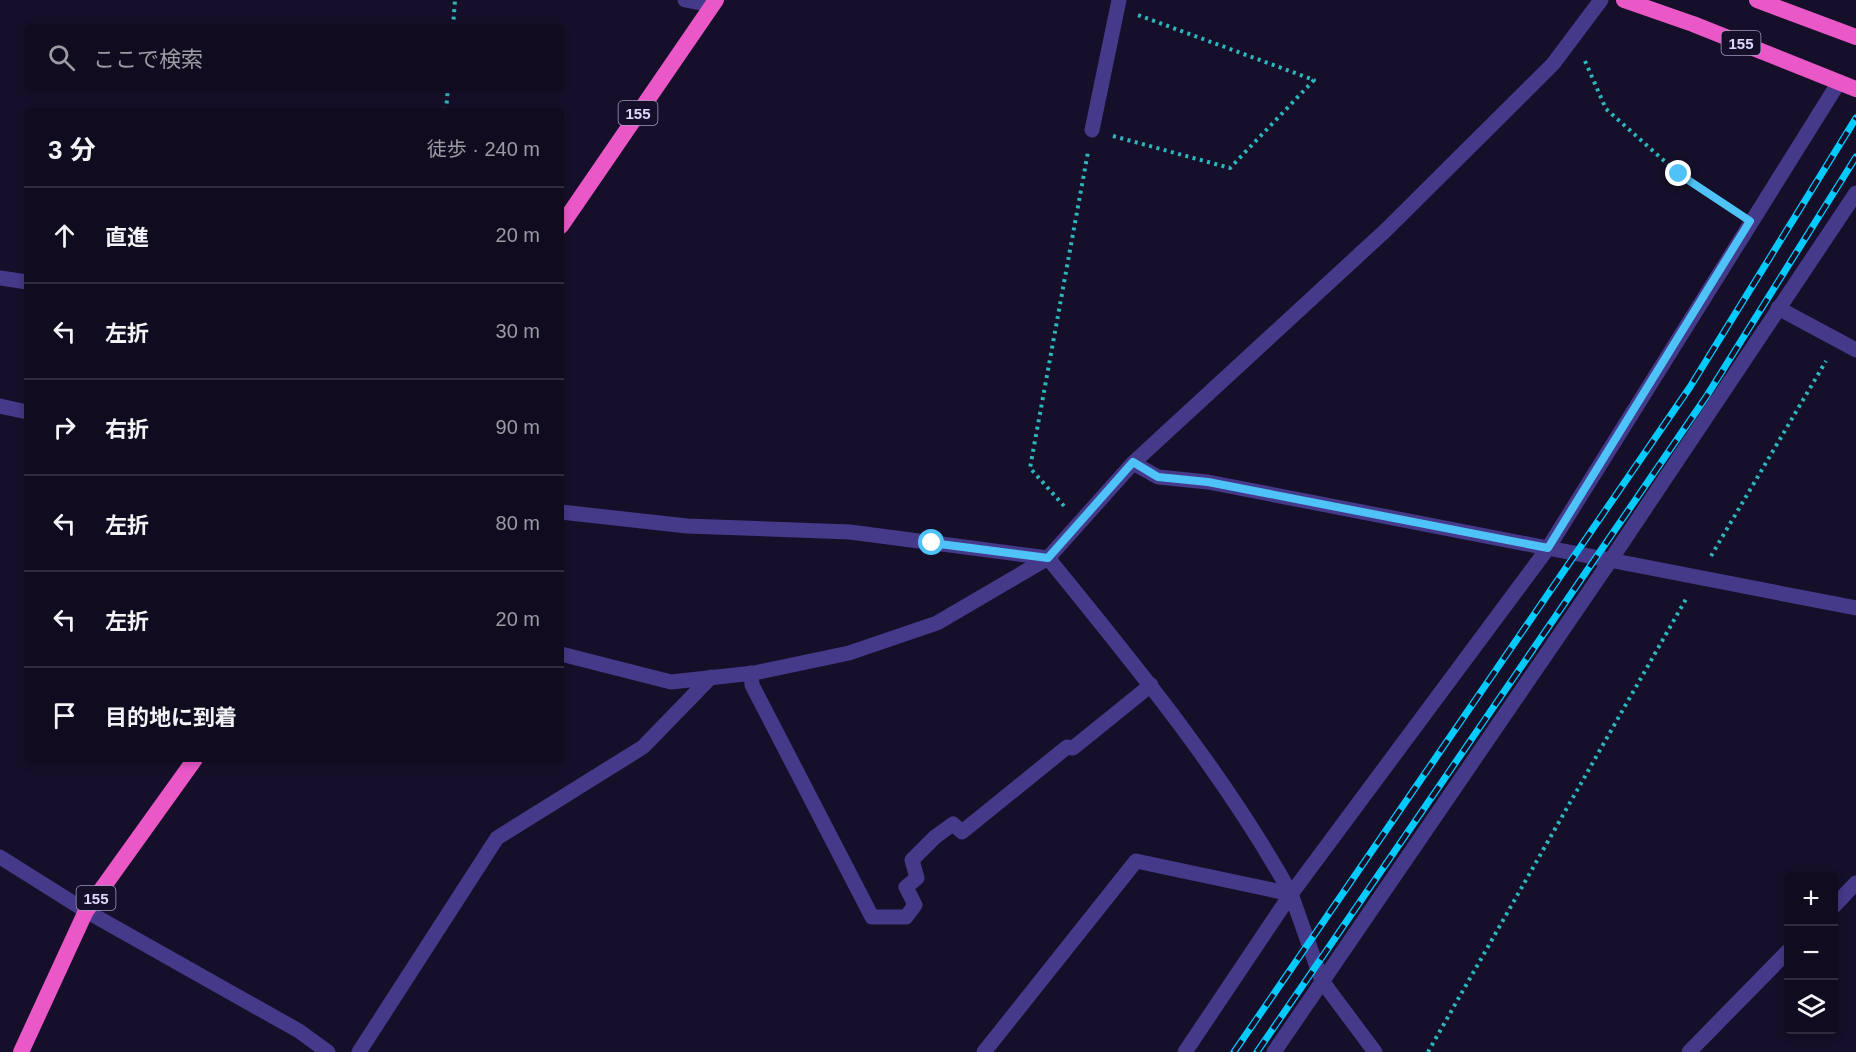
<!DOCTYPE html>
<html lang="ja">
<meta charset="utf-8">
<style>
body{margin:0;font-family:Arial,"Noto Sans JP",sans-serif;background:#1e192c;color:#f1f3f6}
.controls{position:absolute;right:18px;bottom:18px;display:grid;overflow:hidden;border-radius:6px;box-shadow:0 3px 9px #0003}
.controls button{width:54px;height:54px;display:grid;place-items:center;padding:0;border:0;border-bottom:2px solid #302b3d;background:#100b1f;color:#f1f3f6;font:30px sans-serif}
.stop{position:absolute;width:18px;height:18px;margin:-14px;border:4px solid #4fc3f7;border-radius:50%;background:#fff}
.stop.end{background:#4fc3f7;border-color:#fff;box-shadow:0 2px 6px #0008}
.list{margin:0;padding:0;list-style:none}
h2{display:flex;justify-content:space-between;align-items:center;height:78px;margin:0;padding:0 24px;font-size:26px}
h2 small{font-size:20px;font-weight:400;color:#9c9ba4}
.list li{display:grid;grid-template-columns:39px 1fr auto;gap:18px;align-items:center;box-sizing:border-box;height:96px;padding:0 24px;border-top:2px solid #302b3d}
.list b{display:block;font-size:22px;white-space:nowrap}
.list em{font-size:20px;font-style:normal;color:#9c9ba4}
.icon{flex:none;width:33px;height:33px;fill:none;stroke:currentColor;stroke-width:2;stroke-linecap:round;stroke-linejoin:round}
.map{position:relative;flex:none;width:1856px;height:1052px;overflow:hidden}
.search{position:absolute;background:#100b1f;box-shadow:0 3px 9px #0003;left:24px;top:24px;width:540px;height:66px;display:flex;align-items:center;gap:15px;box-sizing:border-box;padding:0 21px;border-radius:6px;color:#9c9ba4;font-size:22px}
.panel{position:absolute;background:#100b1f;box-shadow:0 3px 9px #0003;left:24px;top:108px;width:540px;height:654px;border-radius:6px}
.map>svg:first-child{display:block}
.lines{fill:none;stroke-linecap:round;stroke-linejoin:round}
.path{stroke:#2cb6bd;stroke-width:4;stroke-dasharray:3 4.5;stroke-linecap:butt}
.service{stroke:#453989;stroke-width:15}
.minor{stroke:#453989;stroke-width:15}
.tertiary{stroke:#453989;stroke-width:15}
.trunk{stroke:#ea58c8;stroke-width:16}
.rail-casing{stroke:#03caff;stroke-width:7}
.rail{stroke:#160f29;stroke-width:4.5;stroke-dasharray:14;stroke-linecap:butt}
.route{stroke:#4fc3f7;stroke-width:8}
.labels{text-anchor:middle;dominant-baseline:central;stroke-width:4.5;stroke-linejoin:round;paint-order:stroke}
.shield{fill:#160f29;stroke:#a39bbf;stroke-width:1.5}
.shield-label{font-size:15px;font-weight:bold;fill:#e0d7ff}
</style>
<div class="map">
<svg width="1856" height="1052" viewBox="0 0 1856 1052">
<rect width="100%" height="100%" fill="#160f29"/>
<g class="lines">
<path class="path" d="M 453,27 L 455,0
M 1585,61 L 1606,109 L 1679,174 L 1733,210
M 446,111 L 448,87
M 1113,136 L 1230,168 L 1314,80 L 1138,15
M 1064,506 L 1030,468 L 1088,152
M 1711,556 L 1826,361
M 1428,1052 L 1686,599"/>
<path class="service" d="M 751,673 L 752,685 L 872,917 L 906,917 L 915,905 L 906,887 L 917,878 L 912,860 L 935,837 L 953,824 L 962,832 L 1067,747 L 1073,748 L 1151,685"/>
<path class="minor" d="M 685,0 L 712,5
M 1092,130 L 1119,0
M 0,278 L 27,282
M 1133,463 L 1158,477 L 1208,482 L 1856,608
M 1048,558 C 1135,665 1224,773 1291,894
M 561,654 L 671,682 L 754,673 L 849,653 L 937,623 L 1048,558 L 1133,463 L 1386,230 L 1553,64 L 1601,0
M 0,857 L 86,911 L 299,1031 L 328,1052
M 359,1052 L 497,838 L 643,747 L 711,677
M 1185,1052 L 1291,894 L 1548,548 L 1839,82
M 1274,1052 L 1610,561 L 1856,193"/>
<path class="tertiary" d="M 1778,308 L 1856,350
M 0,406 L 27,412
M 561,512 L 687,526 L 850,532 L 1048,558
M 1834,906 L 1856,883
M 984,1052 L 1136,861 L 1291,894 L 1322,981 L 1375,1052
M 1689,1052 L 1788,951"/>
<path class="trunk" d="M 1624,0 L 1693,24 L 1856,89
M 1757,0 L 1856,37
M 561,226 L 716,0
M 21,1052 L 86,911 L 195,759"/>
<g class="rail-casing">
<path id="rail" d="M 1234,1052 L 1690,387 L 1856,118
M 1257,1052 L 1706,397 L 1856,157"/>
</g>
<use href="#rail" class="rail"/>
</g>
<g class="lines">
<path class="route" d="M 932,543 L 1048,558 L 1133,462 L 1158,477 L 1208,482 L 1548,548 L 1750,221 L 1679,174"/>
</g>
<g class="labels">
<g class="shield">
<rect x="1721.5" y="31" width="39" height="24" rx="4.5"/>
<rect x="618.5" y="101" width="39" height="24" rx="4.5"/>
<rect x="76.5" y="886" width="39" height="24" rx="4.5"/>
</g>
<g class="shield-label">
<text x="1741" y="43">155</text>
<text x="638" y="113">155</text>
<text x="96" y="898">155</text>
</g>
</g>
</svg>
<div class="controls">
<button>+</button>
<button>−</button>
<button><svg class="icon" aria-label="layers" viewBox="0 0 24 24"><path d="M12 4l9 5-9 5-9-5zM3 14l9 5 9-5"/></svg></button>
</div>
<div class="stop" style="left:932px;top:543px"></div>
<div class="stop end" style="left:1679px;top:174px"></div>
<div class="search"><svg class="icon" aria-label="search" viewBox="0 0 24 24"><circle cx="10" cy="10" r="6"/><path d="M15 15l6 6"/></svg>ここで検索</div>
<section class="panel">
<h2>3 分<small>徒歩 · 240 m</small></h2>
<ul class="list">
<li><svg class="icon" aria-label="ahead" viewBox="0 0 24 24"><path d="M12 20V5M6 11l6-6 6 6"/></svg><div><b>直進</b></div><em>20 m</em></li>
<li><svg class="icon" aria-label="left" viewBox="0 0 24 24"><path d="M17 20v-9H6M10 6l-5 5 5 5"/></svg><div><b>左折</b></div><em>30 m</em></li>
<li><svg class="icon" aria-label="right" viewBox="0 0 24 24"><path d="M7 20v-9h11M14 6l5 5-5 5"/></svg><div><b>右折</b></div><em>90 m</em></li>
<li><svg class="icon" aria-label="left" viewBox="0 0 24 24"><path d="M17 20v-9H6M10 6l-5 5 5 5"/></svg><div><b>左折</b></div><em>80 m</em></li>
<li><svg class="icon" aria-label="left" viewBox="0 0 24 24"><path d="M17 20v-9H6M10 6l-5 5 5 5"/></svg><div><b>左折</b></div><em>20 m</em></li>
<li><svg class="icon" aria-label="arrive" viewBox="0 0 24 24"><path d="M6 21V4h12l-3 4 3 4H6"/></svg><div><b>目的地に到着</b></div></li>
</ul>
</section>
</div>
